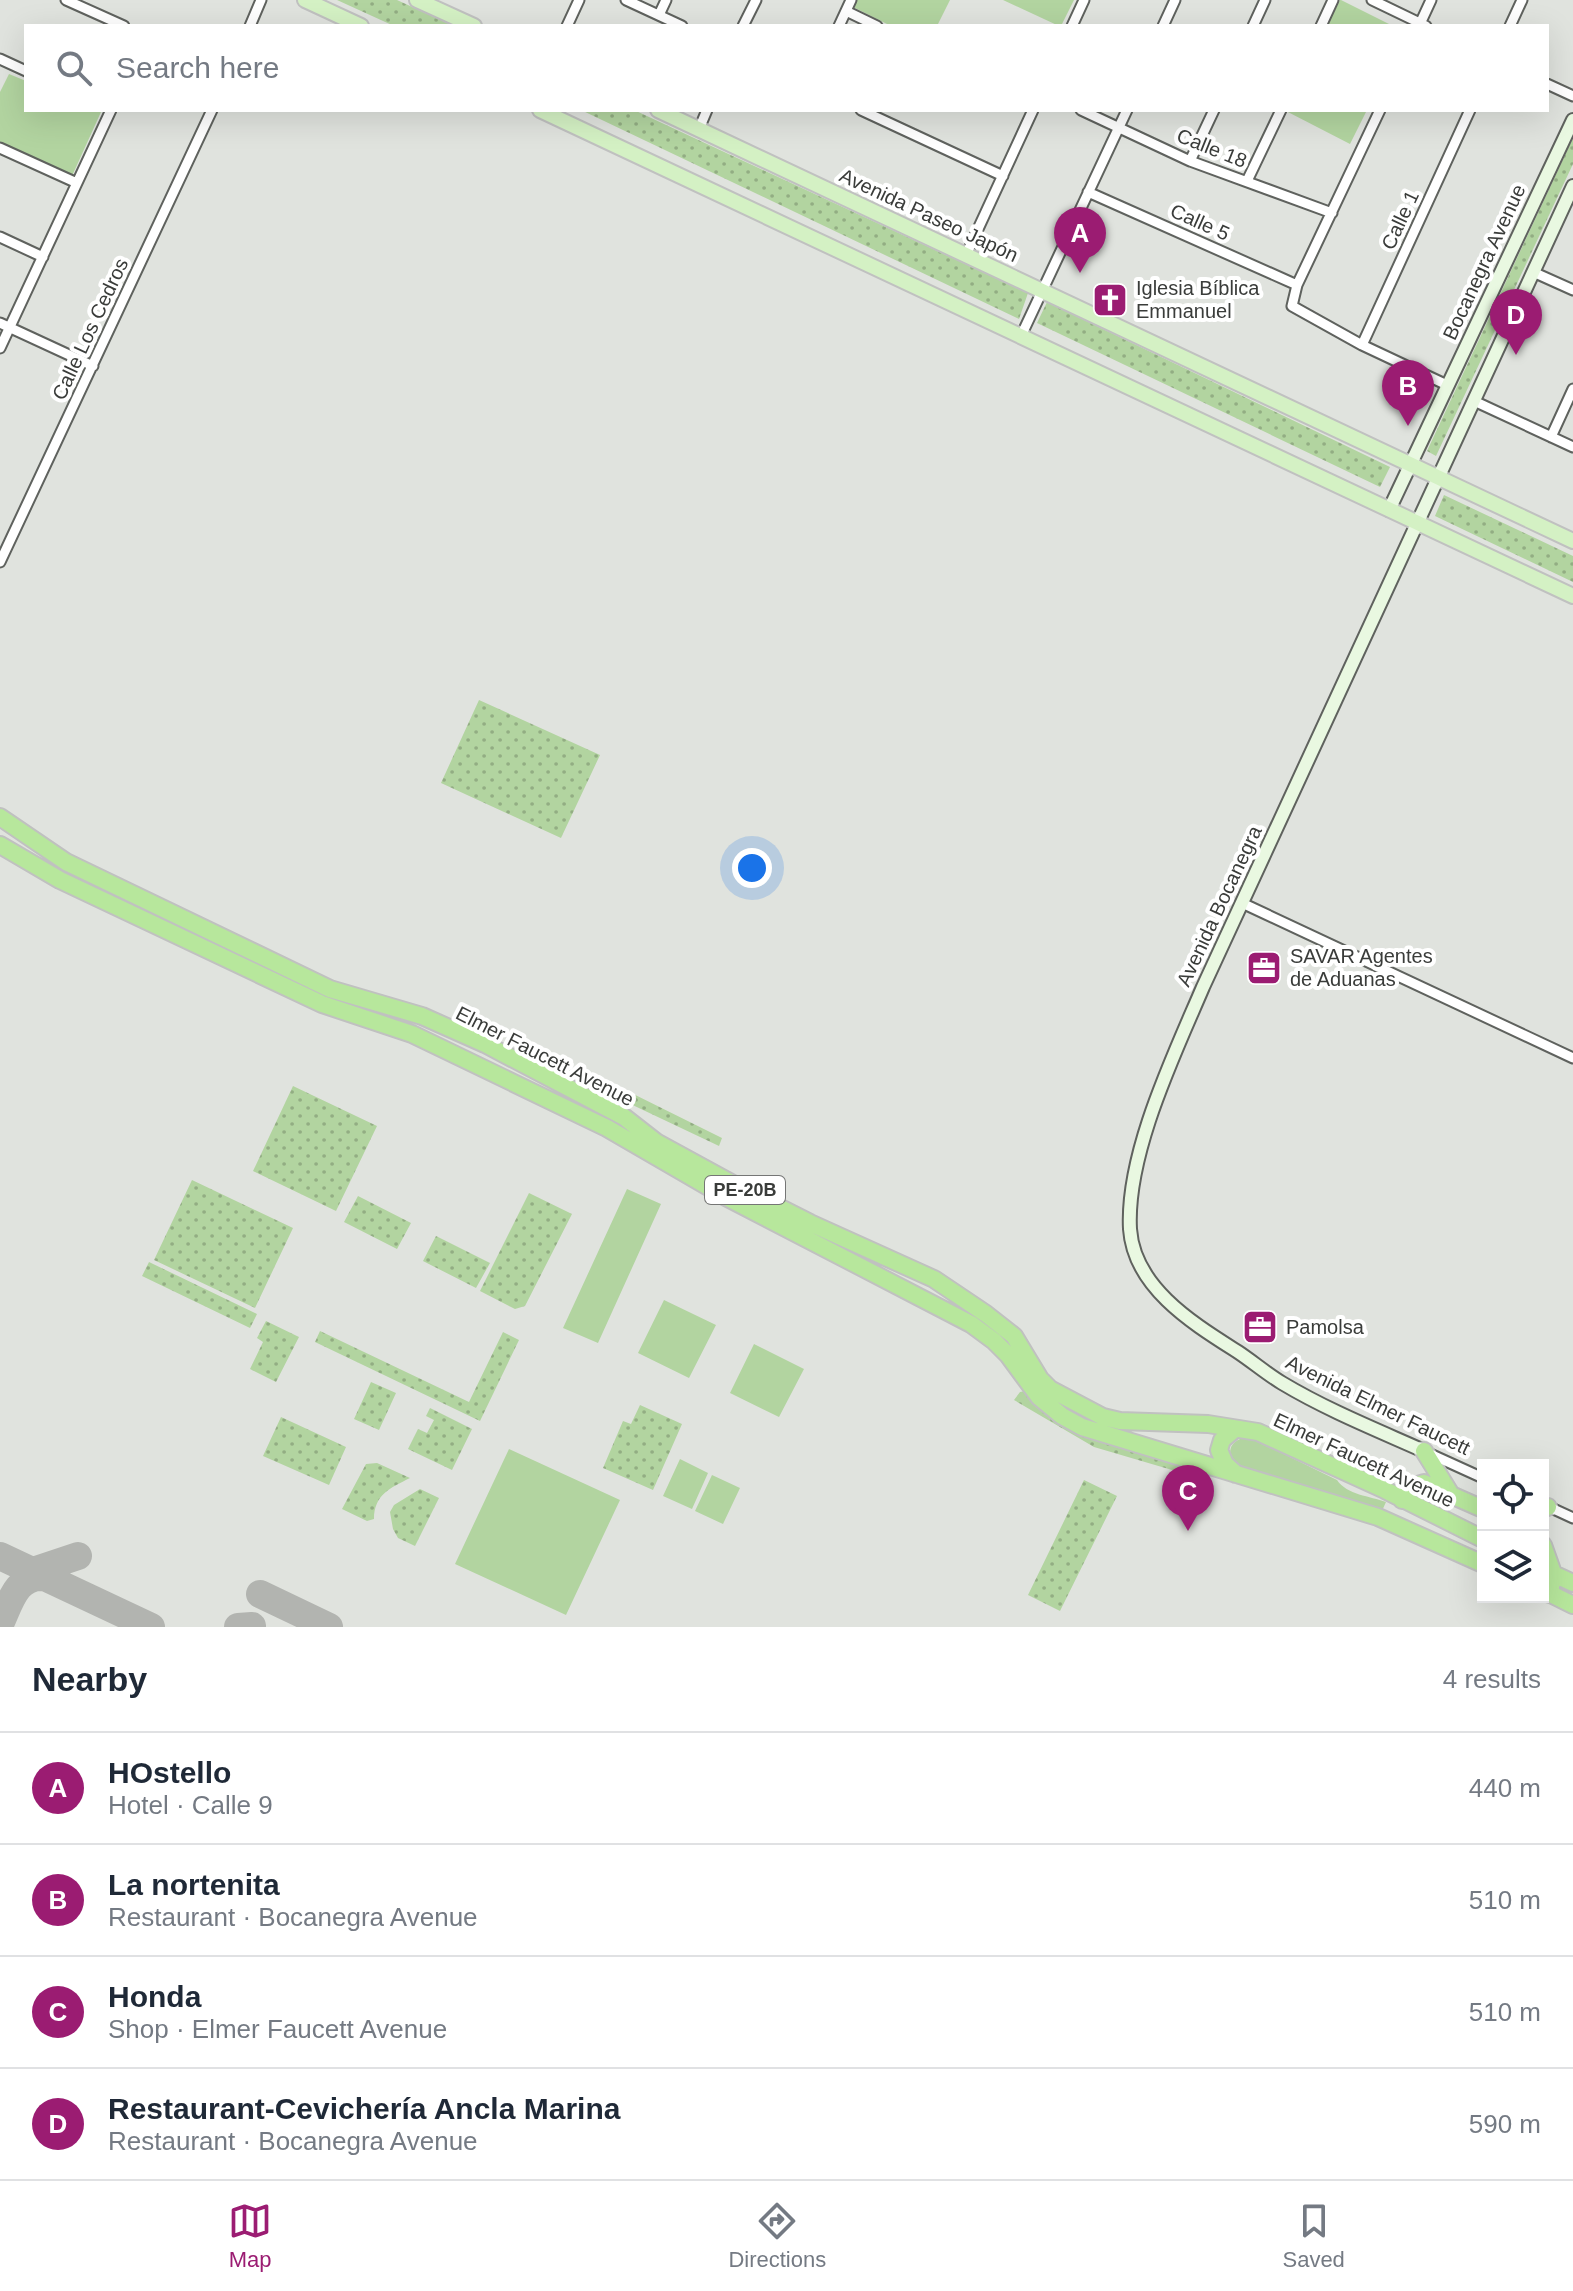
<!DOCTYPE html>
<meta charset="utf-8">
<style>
body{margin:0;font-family:Helvetica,sans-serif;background:#f6f6f7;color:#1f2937}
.controls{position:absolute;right:24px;bottom:24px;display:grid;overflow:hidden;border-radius:0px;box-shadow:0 8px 32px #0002}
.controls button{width:72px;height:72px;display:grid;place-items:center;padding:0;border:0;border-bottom:2px solid #e0e1e3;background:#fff;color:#1f2937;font:40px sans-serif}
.you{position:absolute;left:752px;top:868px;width:28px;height:28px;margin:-20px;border:6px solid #fff;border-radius:50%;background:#1a73e8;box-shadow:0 0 0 12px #1a73e833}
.badge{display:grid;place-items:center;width:52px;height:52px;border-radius:50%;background:#9b1c72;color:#fff;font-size:26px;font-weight:700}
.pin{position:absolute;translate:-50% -66px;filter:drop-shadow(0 2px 4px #0008)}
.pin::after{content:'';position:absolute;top:42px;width:28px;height:24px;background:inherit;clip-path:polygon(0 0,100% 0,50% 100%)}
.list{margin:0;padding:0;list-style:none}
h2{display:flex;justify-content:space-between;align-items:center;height:104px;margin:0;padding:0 32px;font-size:34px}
h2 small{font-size:26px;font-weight:400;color:#747a83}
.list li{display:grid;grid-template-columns:52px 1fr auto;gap:24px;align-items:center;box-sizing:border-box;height:112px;padding:0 32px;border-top:2px solid #e0e1e3}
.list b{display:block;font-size:30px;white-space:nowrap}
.list p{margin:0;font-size:26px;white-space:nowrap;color:#747a83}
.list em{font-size:26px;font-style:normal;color:#747a83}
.icon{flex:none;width:44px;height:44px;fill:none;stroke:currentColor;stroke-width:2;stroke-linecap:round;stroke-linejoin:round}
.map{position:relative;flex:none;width:1573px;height:1627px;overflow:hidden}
.search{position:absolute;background:#fff;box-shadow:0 8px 32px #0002;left:24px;right:24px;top:24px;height:88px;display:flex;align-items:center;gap:20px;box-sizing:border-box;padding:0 28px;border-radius:0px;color:#747a83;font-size:30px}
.sheet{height:552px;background:#fff}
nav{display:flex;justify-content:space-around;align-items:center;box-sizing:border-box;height:112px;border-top:2px solid #e0e1e3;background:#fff;font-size:22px;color:#747a83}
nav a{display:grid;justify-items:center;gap:4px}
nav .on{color:#9b1c72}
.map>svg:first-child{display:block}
.grass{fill:url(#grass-dots)}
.park{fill:#b2d4a0}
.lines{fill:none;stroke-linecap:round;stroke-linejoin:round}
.taxiway{stroke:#b2b4b0;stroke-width:28}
.street-casing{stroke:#5f625e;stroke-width:13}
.secondary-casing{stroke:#5f625e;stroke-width:16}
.primary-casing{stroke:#c0c1c0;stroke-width:18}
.highway-casing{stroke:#c0c1c0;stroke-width:20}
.street{stroke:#fff;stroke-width:9}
.secondary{stroke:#e9f8e1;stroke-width:12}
.primary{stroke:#d4f1c4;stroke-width:14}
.highway{stroke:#b7e79c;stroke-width:16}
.labels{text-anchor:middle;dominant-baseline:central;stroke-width:8;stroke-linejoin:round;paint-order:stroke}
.shield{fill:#fff;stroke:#757675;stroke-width:2}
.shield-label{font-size:18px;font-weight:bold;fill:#3a3c3a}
.street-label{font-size:20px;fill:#3a3c3a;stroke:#fff}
.poi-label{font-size:20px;fill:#3a3c3a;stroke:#fff;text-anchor:start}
</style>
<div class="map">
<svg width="1573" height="1627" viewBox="0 0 1573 1627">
<defs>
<pattern id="grass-dots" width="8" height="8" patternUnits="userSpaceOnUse" patternTransform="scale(2)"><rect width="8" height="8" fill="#b2d4a0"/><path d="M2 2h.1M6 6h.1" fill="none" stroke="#92ad83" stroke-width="1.8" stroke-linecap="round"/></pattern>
</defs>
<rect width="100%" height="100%" fill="#e0e3de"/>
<path class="grass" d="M 337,0 L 397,0 L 454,26 L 394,26 Z
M 581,110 L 634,110 L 1028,293 L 1019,319 Z
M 1573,138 L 1573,164 L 1436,456 L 1427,451 Z
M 1047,302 L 1390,467 L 1380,487 L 1037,323 Z
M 1444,495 L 1573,556 L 1573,582 L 1435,516 Z
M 479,700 L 600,755 L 561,838 L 441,783 Z
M 591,1073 L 722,1138 L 719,1146 L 603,1091 L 589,1077 Z
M 293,1086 L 377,1126 L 336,1211 L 253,1171 Z
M 192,1180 L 293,1228 L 255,1308 L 154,1260 Z
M 529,1193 L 572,1214 L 525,1306 L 515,1309 L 480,1291 Z
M 358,1196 L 411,1223 L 397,1249 L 344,1222 Z
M 436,1236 L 490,1263 L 476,1288 L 423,1261 Z
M 149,1262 L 257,1314 L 250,1328 L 142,1276 Z
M 266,1321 L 299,1337 L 276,1382 L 250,1369 L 263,1342 L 257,1338 Z
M 320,1331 L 469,1402 L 503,1332 L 519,1340 L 480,1421 L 315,1342 Z
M 371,1382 L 396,1393 L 379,1430 L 354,1419 Z
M 1025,1391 L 1063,1413 L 1194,1466 L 1189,1475 L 1094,1447 L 1014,1400 L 1020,1392 Z
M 640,1405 L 682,1424 L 653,1490 L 603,1468 L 623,1421 L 631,1424 Z
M 430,1408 L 472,1429 L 452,1470 L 408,1449 L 418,1429 L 427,1433 L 434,1420 L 426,1416 Z
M 281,1417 L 346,1447 L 329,1485 L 263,1456 Z
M 377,1463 L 410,1478 C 390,1488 374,1495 374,1519 L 367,1521 L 342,1509 L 366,1464 Z
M 1084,1480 L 1117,1496 L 1060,1611 L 1028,1595 Z
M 420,1489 L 439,1498 L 415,1546 L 398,1538 L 393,1529 L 390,1512 L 394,1505 Z"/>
<path class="park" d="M 856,0 L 950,0 L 937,26 L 891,26 L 853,7 Z
M 1003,0 L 1074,0 L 1061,26 L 1059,26 Z
M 1340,0 L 1341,0 L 1393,26 L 1327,26 Z
M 9,74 L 26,81 L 26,110 L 96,110 L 101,112 L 72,176 L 0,142 L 0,92 Z
M 1284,110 L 1367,110 L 1350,144 Z
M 627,1189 L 661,1204 L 598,1343 L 563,1328 Z
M 664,1300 L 716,1325 L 689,1378 L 638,1353 Z
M 754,1344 L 804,1369 L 779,1417 L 730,1393 Z
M 1240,1439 L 1253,1439 L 1337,1480 C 1347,1495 1370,1496 1386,1502 L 1381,1513 L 1234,1466 C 1229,1455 1227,1445 1240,1439 Z
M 509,1449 L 620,1500 L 566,1615 L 455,1564 Z
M 680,1459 L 708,1473 L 692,1509 L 663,1496 Z
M 712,1475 L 740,1488 L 723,1524 L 695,1511 Z"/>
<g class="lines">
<path class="taxiway" d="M 0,1556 L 151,1627
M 33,1571 L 78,1556
M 260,1594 L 329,1627
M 0,1624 C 10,1603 16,1575 44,1577
M 238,1627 L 252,1626"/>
<g class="street-casing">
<path id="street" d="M 66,0 L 124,26
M 626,0 L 682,26
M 1372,0 L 1426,26
M 846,11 L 877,26
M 659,15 L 666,0
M 250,26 L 261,0
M 567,26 L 579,0
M 743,26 L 756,0
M 839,26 L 851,0
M 1072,26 L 1084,0
M 1163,26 L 1175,0
M 1253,26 L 1265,0
M 1321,26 L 1333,0
M 1419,26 L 1431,0
M 1510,26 L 1522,0
M 0,59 L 26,71
M 1547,84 L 1573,96
M 861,110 L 1003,176
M 1081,110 L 1190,161 L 1332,213
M 1380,110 L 1297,285 L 1292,306 L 1362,345 L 1447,385
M 699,129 L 707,110
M 0,148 L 77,183
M 1190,161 L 1214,110
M 1247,181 L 1281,110
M 1088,192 L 1297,285
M 0,237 L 43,257
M 966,255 L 1033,110
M 1533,272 L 1573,290
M 0,323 L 93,366
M 1021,336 L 1127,110
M 1362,345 L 1470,110
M 0,348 L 111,110
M 1474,401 L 1573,447
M 1551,437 L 1573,389
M 0,562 L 212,110
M 1242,903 L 1573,1058
M 1428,1453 L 1483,1478
M 1547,1506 L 1573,1518"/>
</g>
<g class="secondary-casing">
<path id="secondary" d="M 1389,510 L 1573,120
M 1424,1451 C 1377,1430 1327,1410 1282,1383 C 1267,1374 1253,1362 1238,1352 C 1194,1324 1134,1288 1130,1229 C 1126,1154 1174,1055 1203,987 L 1573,186"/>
</g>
<g class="primary-casing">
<path id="primary" d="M 305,0 L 361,26
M 417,0 L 474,26
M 540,110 L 1573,596
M 658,110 L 1573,541"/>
</g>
<g class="highway-casing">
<path id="highway" d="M 0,817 L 66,862 L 330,989 L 422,1016 L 485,1044 L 624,1117 L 656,1142 L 733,1184 L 810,1223 L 934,1279 L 986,1314 L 1014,1336 L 1040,1379 L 1050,1389 L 1103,1417 L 1120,1421 L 1208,1424 L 1258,1432 L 1385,1490 L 1483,1539
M 0,845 L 60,880 L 322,1004 L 412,1034 L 607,1128 L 726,1197 L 971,1324 L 994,1341 L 1008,1355 L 1039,1397 L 1062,1416 L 1082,1427 L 1378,1517 L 1483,1564
M 1235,1429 L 1222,1440 L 1219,1450 L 1225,1464 L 1236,1474
M 1424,1451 L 1450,1493
M 1402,1500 L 1414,1486 L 1424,1483 L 1483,1509
M 1543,1508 L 1548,1507
M 1543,1545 L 1553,1573 L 1550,1594
M 1545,1570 L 1573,1583
M 1543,1590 L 1573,1605"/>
</g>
<use href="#street" class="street"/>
<use href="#secondary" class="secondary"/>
<use href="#primary" class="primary"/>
<use href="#highway" class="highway"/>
</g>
<defs>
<g id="church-square" transform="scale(1.8)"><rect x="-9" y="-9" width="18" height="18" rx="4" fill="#9b1c72" stroke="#fff"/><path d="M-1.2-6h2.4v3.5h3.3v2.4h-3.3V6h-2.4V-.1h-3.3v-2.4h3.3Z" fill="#fff"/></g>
<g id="office-square" transform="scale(1.8)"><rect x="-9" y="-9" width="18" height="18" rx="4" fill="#9b1c72" stroke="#fff"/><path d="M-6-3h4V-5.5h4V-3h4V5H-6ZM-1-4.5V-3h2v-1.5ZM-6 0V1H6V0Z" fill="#fff"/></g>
</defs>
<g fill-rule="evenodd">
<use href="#church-square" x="1110" y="300"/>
<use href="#office-square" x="1264" y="968"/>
<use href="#office-square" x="1260" y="1327"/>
</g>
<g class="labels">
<rect class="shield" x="705" y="1176" width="80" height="28" rx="6"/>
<g class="shield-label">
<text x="745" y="1190">PE-20B</text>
</g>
<g class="street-label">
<text transform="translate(1212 148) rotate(22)">Calle 18</text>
<text transform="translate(929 215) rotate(25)">Avenida Paseo Japón</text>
<text transform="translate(1400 220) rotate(-65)">Calle 1</text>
<text transform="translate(1200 222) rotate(24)">Calle 5</text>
<text transform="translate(1484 262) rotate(-65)">Bocanegra Avenue</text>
<text transform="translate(90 329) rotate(-65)">Calle Los Cedros</text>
<text transform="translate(1219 906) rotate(-65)">Avenida Bocanegra</text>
<text transform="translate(545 1056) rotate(27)">Elmer Faucett Avenue</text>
<text transform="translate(1378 1405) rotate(26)">Avenida Elmer Faucett</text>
<text transform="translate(1364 1460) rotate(25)">Elmer Faucett Avenue</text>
</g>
<g class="poi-label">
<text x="1136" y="288">Iglesia Bíblica<tspan x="1136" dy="23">Emmanuel</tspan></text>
<text x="1290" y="956">SAVAR Agentes<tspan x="1290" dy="23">de Aduanas</tspan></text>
<text x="1286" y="1327">Pamolsa</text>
</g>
</g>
</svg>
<div class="controls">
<button><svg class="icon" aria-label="locate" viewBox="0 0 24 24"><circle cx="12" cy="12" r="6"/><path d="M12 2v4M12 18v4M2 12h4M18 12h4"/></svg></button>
<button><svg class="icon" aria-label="layers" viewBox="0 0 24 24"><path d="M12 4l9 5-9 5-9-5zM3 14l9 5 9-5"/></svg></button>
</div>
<div class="you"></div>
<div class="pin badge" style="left:1080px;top:273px">A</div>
<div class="pin badge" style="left:1408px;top:426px">B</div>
<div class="pin badge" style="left:1188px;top:1531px">C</div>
<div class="pin badge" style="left:1516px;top:355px">D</div>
<div class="search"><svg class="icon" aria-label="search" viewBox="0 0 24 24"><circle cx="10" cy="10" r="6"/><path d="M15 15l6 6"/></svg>Search here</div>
</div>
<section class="sheet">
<h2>Nearby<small>4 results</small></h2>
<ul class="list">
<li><span class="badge">A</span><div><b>HOstello</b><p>Hotel · Calle 9</p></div><em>440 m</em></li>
<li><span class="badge">B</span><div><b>La nortenita</b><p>Restaurant · Bocanegra Avenue</p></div><em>510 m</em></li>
<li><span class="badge">C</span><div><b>Honda</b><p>Shop · Elmer Faucett Avenue</p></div><em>510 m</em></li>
<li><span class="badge">D</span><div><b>Restaurant-Cevichería Ancla Marina</b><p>Restaurant · Bocanegra Avenue</p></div><em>590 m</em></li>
</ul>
</section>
<nav>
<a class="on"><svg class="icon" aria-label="map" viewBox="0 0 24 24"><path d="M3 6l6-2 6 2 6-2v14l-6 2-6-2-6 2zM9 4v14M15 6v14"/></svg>Map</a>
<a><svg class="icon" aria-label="directions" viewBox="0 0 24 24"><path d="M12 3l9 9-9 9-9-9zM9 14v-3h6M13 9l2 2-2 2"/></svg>Directions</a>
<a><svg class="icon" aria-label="saved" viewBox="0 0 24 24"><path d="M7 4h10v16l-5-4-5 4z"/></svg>Saved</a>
</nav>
